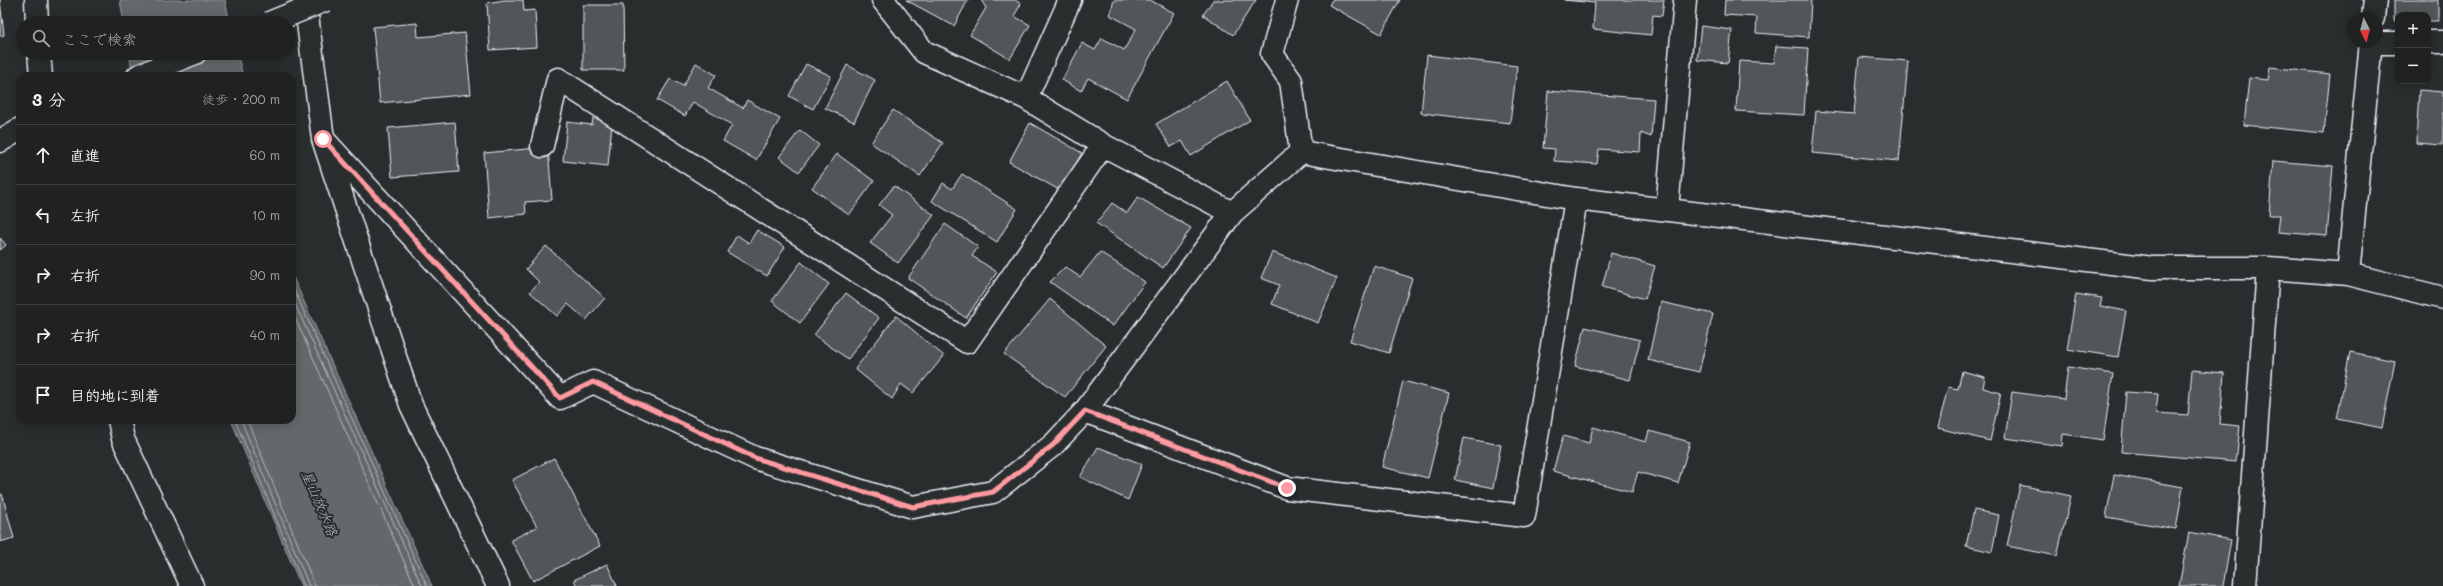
<!DOCTYPE html>
<html lang="ja">
<meta charset="utf-8">
<style>
body{margin:0;font-family:Mali,"Klee One",sans-serif;background:#282a2a;color:#f1f3f6}
.controls{position:absolute;right:12px;top:12px;display:grid;overflow:hidden;border-radius:8px;box-shadow:0 2px 10px #0003}
.controls button{width:36px;height:36px;display:grid;place-items:center;padding:0;border:0;border-bottom:1px solid #3d3f40;background:#202222;color:#f1f3f6;font:20px sans-serif}
.compass{position:absolute;left:2347px;top:12px;width:36px;height:36px;border-radius:50%;background:#202222;box-shadow:0 2px 10px #0003;rotate:174deg}
.stop{position:absolute;width:12px;height:12px;margin:-9px;border:3px solid #ff9aa2;border-radius:50%;background:#fff}
.stop.end{background:#ff9aa2;border-color:#fff;box-shadow:0 1px 4px #0008}
.list{margin:0;padding:0;list-style:none}
h2{display:flex;justify-content:space-between;align-items:center;height:52px;margin:0;padding:0 16px;font-size:17px}
h2 small{font-size:13px;font-weight:400;color:#a2a4a5}
.list li{display:grid;grid-template-columns:26px 1fr auto;gap:12px;align-items:center;box-sizing:border-box;height:60px;padding:0 16px;border-top:1px solid #3d3f40}
.list b{display:block;font-size:15px;white-space:nowrap}
.list em{font-size:13px;font-style:normal;color:#a2a4a5}
.icon{flex:none;width:22px;height:22px;fill:none;stroke:currentColor;stroke-width:2;stroke-linecap:round;stroke-linejoin:round}
.map{position:relative;flex:none;width:2443px;height:586px;overflow:hidden}
.search{position:absolute;background:#202222;box-shadow:0 2px 10px #0003;left:16px;top:16px;width:280px;height:44px;display:flex;align-items:center;gap:10px;box-sizing:border-box;padding:0 14px;border-radius:22px;color:#a2a4a5;font-size:15px}
.panel{position:absolute;background:#202222;box-shadow:0 2px 10px #0003;left:16px;top:72px;width:280px;height:352px;border-radius:12px}
.map>svg:first-child{display:block}
.water{fill:#63686b;stroke:#989fa3}
.lines{fill:none;stroke-linecap:round;stroke-linejoin:round}
.shore{stroke:#b3bac0;stroke-width:1}
.building{fill:#535759;stroke:#e8f1f8}
.street-casing{stroke:#e8f1f8;stroke-width:25}
.street{stroke:#2a2d2e;stroke-width:22}
.street-bridge-casing{stroke:#e8f1f8;stroke-width:25;stroke-linecap:butt}
.street-bridge{stroke:#2a2d2e;stroke-width:22}
.route{stroke:#ff9aa2;stroke-width:5}
.labels{text-anchor:middle;dominant-baseline:central;stroke-width:4;stroke-linejoin:round;paint-order:stroke}
.water-label{font-size:14px;font-style:italic;fill:#acb3b9;stroke:#2a2d2e}
</style>
<div class="map">
<svg width="2443" height="586" viewBox="0 0 2443 586">
<rect width="100%" height="100%" fill="#2a2d2e"/>
<filter id="ink" filterUnits="userSpaceOnUse"><feTurbulence type="fractalNoise" baseFrequency=".025" numOctaves="2"/><feDisplacementMap in="SourceGraphic" scale="8" xChannelSelector="R" yChannelSelector="G"/><feConvolveMatrix kernelMatrix="1 2 1 2 8 2 1 2 1" color-interpolation-filters="sRGB"/></filter>
<g filter="url(#ink)">
<path class="water" d="M 120,0 L 225,0 L 230,23 L 124,23 Z
M 129,53 L 237,53 L 243,76 L 133,76 Z
M 292,275 L 432,586 L 301,586 L 231,420 L 292,420 Z"/>
<g class="lines">
<path class="shore" d="M 292,285 L 427,586
M 292,297 L 422,586
M 292,311 L 415,586
M 235,420 L 304,586
M 241,420 L 309,586
M 247,420 L 315,586"/>
</g>
<path class="building" d="M 0,0 L 4,35 L 0,36 Z
M 504,0 L 523,0 L 524,11 L 535,10 L 537,47 L 490,50 L 487,3 Z
M 906,0 L 968,0 L 954,26 Z
M 1015,0 L 1021,4 L 1014,16 L 1030,25 L 1010,59 L 970,35 L 986,8 L 981,0 Z
M 1114,0 L 1150,0 L 1174,13 L 1127,99 L 1088,78 L 1081,91 L 1062,80 L 1082,43 L 1095,50 L 1102,38 L 1124,50 L 1136,29 L 1110,15 Z
M 1213,0 L 1256,0 L 1233,35 L 1203,15 Z
M 1332,0 L 1400,0 L 1381,34 L 1329,5 Z
M 1564,0 L 1664,0 L 1662,16 L 1653,15 L 1651,35 L 1593,29 L 1595,3 Z
M 1725,0 L 1811,0 L 1809,37 L 1756,33 L 1757,17 L 1724,15 Z
M 2394,0 L 2438,0 L 2438,21 L 2428,21 L 2428,15 L 2398,15 L 2398,21 L 2394,21 Z
M 583,5 L 623,5 L 624,70 L 583,70 Z
M 417,23 L 418,37 L 465,33 L 471,94 L 380,103 L 373,27 Z
M 1701,26 L 1732,30 L 1728,63 L 1697,60 Z
M 1776,46 L 1808,48 L 1804,115 L 1736,111 L 1739,61 L 1774,63 Z
M 1427,55 L 1517,66 L 1510,123 L 1421,113 Z
M 1859,57 L 1908,61 L 1899,161 L 1812,153 L 1816,111 L 1854,114 Z
M 696,63 L 716,75 L 708,88 L 743,108 L 747,100 L 780,119 L 756,160 L 723,141 L 732,125 L 693,102 L 685,116 L 657,100 L 670,79 L 683,86 Z
M 806,64 L 831,76 L 813,109 L 789,96 Z
M 847,65 L 875,80 L 854,122 L 825,108 Z
M 2270,67 L 2330,74 L 2324,133 L 2244,125 L 2249,78 L 2268,80 Z
M 1227,81 L 1250,120 L 1191,156 L 1182,141 L 1171,147 L 1156,124 Z
M 2419,90 L 2443,92 L 2443,145 L 2416,143 Z
M 1548,91 L 1654,99 L 1651,137 L 1641,133 L 1640,152 L 1599,149 L 1597,164 L 1554,161 L 1555,149 L 1543,148 Z
M 893,110 L 943,143 L 920,176 L 871,143 Z
M 593,118 L 612,123 L 608,166 L 563,161 L 567,122 L 592,125 Z
M 455,122 L 459,172 L 392,177 L 388,128 Z
M 1030,123 L 1082,153 L 1061,191 L 1009,162 Z
M 800,130 L 819,145 L 799,172 L 779,157 Z
M 548,147 L 552,200 L 525,202 L 526,214 L 489,218 L 484,153 Z
M 837,154 L 874,181 L 849,215 L 812,188 Z
M 2273,161 L 2333,166 L 2327,236 L 2278,232 L 2280,215 L 2269,215 Z
M 962,174 L 1017,209 L 997,242 L 932,201 L 943,183 L 952,189 Z
M 894,186 L 934,215 L 898,263 L 870,243 L 892,215 L 879,205 Z
M 1138,197 L 1191,228 L 1163,268 L 1096,223 L 1112,203 L 1127,213 Z
M 945,224 L 978,247 L 972,256 L 997,272 L 966,318 L 908,278 Z
M 757,230 L 785,247 L 767,276 L 727,252 L 737,235 L 749,243 Z
M 0,238 L 6,245 L 0,250 Z
M 546,246 L 605,298 L 586,320 L 568,304 L 557,316 L 530,292 L 539,282 L 526,269 Z
M 1100,252 L 1145,282 L 1113,326 L 1050,282 L 1065,267 L 1080,277 Z
M 1272,252 L 1337,278 L 1318,323 L 1272,304 L 1279,285 L 1261,278 Z
M 1611,253 L 1655,266 L 1645,299 L 1602,287 Z
M 801,262 L 829,284 L 800,323 L 772,301 Z
M 1374,266 L 1412,278 L 1389,353 L 1350,341 Z
M 846,293 L 879,318 L 848,359 L 814,335 Z
M 2076,294 L 2102,298 L 2100,306 L 2126,311 L 2118,357 L 2067,349 Z
M 1050,299 L 1106,346 L 1065,397 L 1004,354 Z
M 1661,302 L 1713,314 L 1699,372 L 1648,360 Z
M 896,316 L 944,356 L 913,393 L 901,384 L 892,399 L 855,369 Z
M 1585,327 L 1640,340 L 1630,380 L 1575,366 Z
M 2350,352 L 2395,361 L 2382,428 L 2337,419 Z
M 2068,367 L 2113,374 L 2103,440 L 2063,434 L 2062,446 L 2005,438 L 2012,392 L 2064,399 Z
M 2192,370 L 2224,373 L 2220,424 L 2240,426 L 2236,462 L 2121,452 L 2126,392 L 2158,394 L 2156,413 L 2188,415 Z
M 1962,371 L 1985,377 L 1983,388 L 2001,393 L 1990,441 L 1938,428 L 1948,387 L 1958,389 Z
M 1403,381 L 1449,393 L 1428,478 L 1382,467 Z
M 1593,427 L 1646,442 L 1649,431 L 1690,442 L 1678,483 L 1638,472 L 1632,492 L 1553,471 L 1563,436 L 1589,443 Z
M 1464,438 L 1501,445 L 1493,488 L 1455,480 Z
M 1098,447 L 1142,464 L 1128,500 L 1080,477 Z
M 554,458 L 600,546 L 533,581 L 511,540 L 537,527 L 512,480 Z
M 2114,475 L 2183,487 L 2176,529 L 2106,517 Z
M 2020,485 L 2071,496 L 2057,556 L 2007,546 Z
M 2,494 L 14,538 L 0,542 L 0,495 Z
M 1974,510 L 1999,515 L 1992,552 L 1966,546 Z
M 2189,532 L 2231,540 L 2223,586 L 2179,586 Z
M 607,564 L 617,586 L 577,586 L 574,580 Z"/>
<g class="lines">
<g class="street-casing">
<path id="street" d="M 36,0 L 37,23
M 305,0 L 323,139 L 411,405 L 498,586
M 883,0 L 924,52 L 1026,98 L 1103,145 L 1232,213
M 2373,18 L 2375,0
M 2428,42 L 2443,42
M 2371,43 L 2398,43
M 39,53 L 41,76
M 138,76 L 195,53
M 1026,98 L 1070,0
M 323,139 L 560,398 L 593,382 L 755,458 L 913,507 L 993,492 L 1053,445 L 1085,411 L 1232,213 L 1301,152 L 1291,81 L 1272,54 L 1287,0
M 0,141 L 20,129
M 542,146 L 558,79 L 967,342 L 1103,145
M 1301,152 L 1576,199 L 2153,268 L 2268,268 L 2348,274 L 2443,298
M 1667,210 L 1685,0
M 2348,274 L 2371,42
M 1085,411 L 1287,488 L 1524,516 L 1576,199
M 119,420 L 123,439 L 192,586
M 2245,586 L 2268,268"/>
</g>
<use href="#street" class="street"/>
<g class="street-bridge-casing">
<path id="street-bridge" d="M 269,23 L 326,0"/>
</g>
<use href="#street-bridge" class="street-bridge"/>
</g>
</g>
<g class="lines" filter="url(#ink)">
<path class="route" d="M 323,139 L 560,398 L 593,382 L 755,458 L 913,507 L 993,492 L 1053,445 L 1085,411 L 1287,488"/>
</g>
<g class="labels">
<g class="water-label">
<text transform="translate(320 503) rotate(67)">星山放水路</text>
</g>
</g>
</svg>
<div class="controls">
<button>+</button>
<button>−</button>
</div>
<svg class="compass" viewBox="-18 -18 36 36"><path d="M0-13l5 13h-10z" fill="#e53935"/><path d="M0 13l5-13h-10z" fill="#a2a4a5"/></svg>
<div class="stop" style="left:323px;top:139px"></div>
<div class="stop end" style="left:1287px;top:488px"></div>
<div class="search"><svg class="icon" aria-label="search" viewBox="0 0 24 24"><circle cx="10" cy="10" r="6"/><path d="M15 15l6 6"/></svg>ここで検索</div>
<section class="panel">
<h2>3 分<small>徒歩 · 200 m</small></h2>
<ul class="list">
<li><svg class="icon" aria-label="ahead" viewBox="0 0 24 24"><path d="M12 20V5M6 11l6-6 6 6"/></svg><div><b>直進</b></div><em>60 m</em></li>
<li><svg class="icon" aria-label="left" viewBox="0 0 24 24"><path d="M17 20v-9H6M10 6l-5 5 5 5"/></svg><div><b>左折</b></div><em>10 m</em></li>
<li><svg class="icon" aria-label="right" viewBox="0 0 24 24"><path d="M7 20v-9h11M14 6l5 5-5 5"/></svg><div><b>右折</b></div><em>90 m</em></li>
<li><svg class="icon" aria-label="right" viewBox="0 0 24 24"><path d="M7 20v-9h11M14 6l5 5-5 5"/></svg><div><b>右折</b></div><em>40 m</em></li>
<li><svg class="icon" aria-label="arrive" viewBox="0 0 24 24"><path d="M6 21V4h12l-3 4 3 4H6"/></svg><div><b>目的地に到着</b></div></li>
</ul>
</section>
</div>
